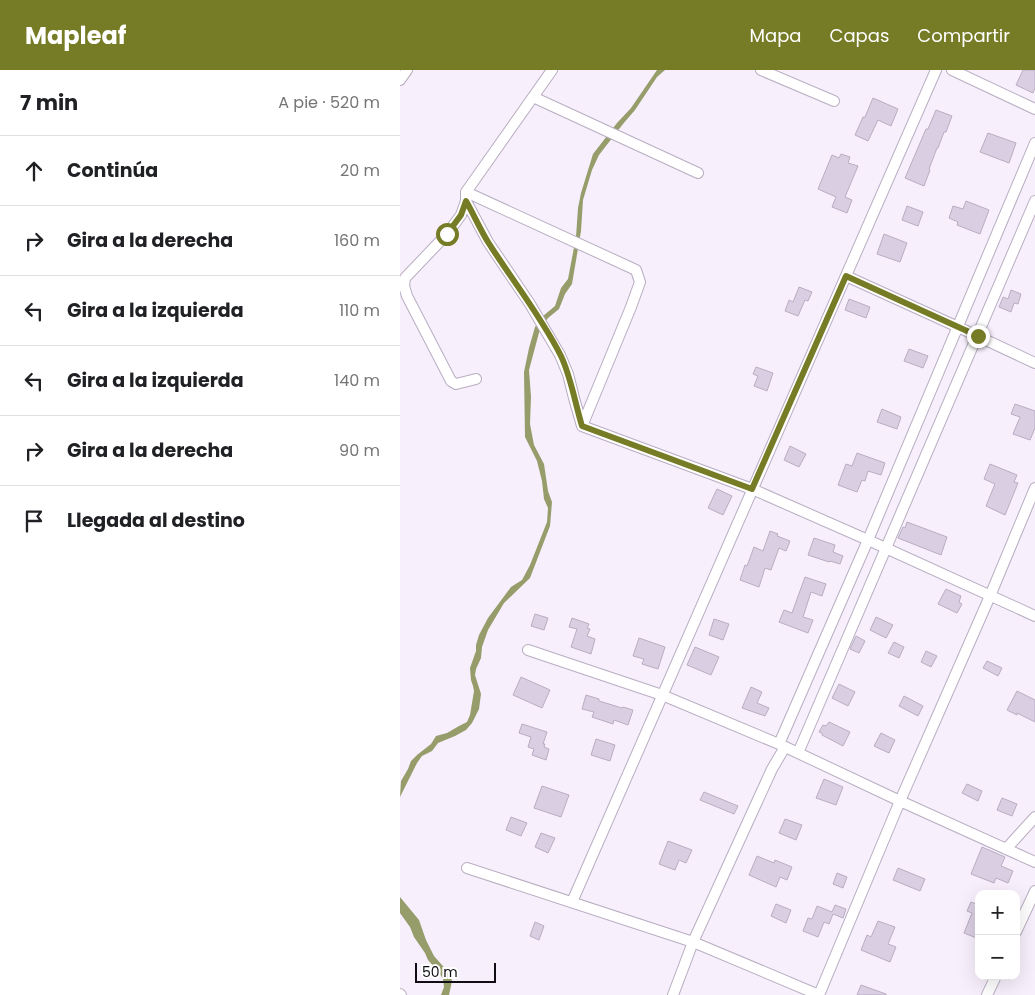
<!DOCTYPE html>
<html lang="es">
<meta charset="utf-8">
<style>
body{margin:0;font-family:Poppins,sans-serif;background:#f6f6f6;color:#202124}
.controls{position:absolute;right:15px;bottom:15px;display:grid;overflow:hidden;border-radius:10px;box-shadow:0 5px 20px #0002}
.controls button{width:45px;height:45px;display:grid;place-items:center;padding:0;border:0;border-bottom:1px solid #e0e0e0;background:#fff;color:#202124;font:25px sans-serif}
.scale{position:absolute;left:15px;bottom:12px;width:81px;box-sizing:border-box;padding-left:5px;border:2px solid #100c13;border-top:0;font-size:14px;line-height:18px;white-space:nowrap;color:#100c13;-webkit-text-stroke:4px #fff;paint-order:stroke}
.stop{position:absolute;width:15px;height:15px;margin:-11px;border:4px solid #767b25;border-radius:50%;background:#fff}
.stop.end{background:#767b25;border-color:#fff;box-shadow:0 1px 5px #0008}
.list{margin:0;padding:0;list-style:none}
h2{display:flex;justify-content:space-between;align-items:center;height:65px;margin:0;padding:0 20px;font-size:21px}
h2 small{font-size:16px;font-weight:400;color:#757577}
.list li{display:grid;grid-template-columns:32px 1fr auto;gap:15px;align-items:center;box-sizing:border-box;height:70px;padding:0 20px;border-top:1px solid #e0e0e0}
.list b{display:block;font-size:19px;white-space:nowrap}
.list em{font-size:16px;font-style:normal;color:#757577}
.icon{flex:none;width:28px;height:28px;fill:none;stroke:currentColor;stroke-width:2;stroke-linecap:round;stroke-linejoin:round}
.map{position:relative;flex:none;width:635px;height:925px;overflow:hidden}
header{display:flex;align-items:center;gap:30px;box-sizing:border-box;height:70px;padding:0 25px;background:#767b25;color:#fff}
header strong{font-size:24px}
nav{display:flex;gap:28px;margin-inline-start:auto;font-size:18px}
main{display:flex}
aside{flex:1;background:#fff}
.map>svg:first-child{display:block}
.water{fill:#969c6a}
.building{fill:#dacee3;stroke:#b9adc2}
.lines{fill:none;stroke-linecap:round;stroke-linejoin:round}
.minor-casing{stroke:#b9adc1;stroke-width:12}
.minor{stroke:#fff;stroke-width:10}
.route{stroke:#767b25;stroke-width:6}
</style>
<header>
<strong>Mapleaf</strong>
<nav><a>Mapa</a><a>Capas</a><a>Compartir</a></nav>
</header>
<main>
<aside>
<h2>7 min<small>A pie · 520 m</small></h2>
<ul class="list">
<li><svg class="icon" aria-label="ahead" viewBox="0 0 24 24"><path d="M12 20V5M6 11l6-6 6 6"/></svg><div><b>Continúa</b></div><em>20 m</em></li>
<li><svg class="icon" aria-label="right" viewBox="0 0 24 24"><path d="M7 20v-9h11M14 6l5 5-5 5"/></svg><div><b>Gira a la derecha</b></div><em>160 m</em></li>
<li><svg class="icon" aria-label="left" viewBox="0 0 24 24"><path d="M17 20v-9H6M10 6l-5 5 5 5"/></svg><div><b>Gira a la izquierda</b></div><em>110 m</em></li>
<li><svg class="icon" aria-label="left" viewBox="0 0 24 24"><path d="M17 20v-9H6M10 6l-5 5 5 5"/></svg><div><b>Gira a la izquierda</b></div><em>140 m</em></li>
<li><svg class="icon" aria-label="right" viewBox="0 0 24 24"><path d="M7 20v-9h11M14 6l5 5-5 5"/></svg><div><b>Gira a la derecha</b></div><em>90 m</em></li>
<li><svg class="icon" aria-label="arrive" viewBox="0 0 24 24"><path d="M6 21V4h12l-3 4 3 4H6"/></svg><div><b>Llegada al destino</b></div></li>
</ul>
</aside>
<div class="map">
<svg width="635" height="925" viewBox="0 0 635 925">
<rect width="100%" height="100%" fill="#f7effc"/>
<path class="water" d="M 257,0 L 265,0 L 257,7 L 235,40 L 223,54 L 199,85 L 192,100 L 183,130 L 181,161 L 172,214 L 165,224 L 159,239 L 148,248 L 140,259 L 129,300 L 131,327 L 130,354 L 134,375 L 144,394 L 148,421 L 152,432 L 150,456 L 130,508 L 104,533 L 88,560 L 82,577 L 81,588 L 76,599 L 75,605 L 81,624 L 79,639 L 72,653 L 66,660 L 55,666 L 38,673 L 32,681 L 22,686 L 17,693 L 0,727 L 1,711 L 8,699 L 11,691 L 17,685 L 31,674 L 36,666 L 47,663 L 59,656 L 67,652 L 70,645 L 74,621 L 73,616 L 71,610 L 70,598 L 76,581 L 76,575 L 79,565 L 88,548 L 111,517 L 122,510 L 130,495 L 147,452 L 148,438 L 144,429 L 142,411 L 137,391 L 125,367 L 124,302 L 129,278 L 135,257 L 143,246 L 155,236 L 161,218 L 168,209 L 176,167 L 178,138 L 181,123 L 193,84 L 217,53 L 231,38 Z
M 0,827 L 19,850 L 26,870 L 34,886 L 50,904 L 52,911 L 49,925 L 41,925 L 44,917 L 43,909 L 40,904 L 28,890 L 25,883 L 14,867 L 10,857 L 0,843 Z"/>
<path class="building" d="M 623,0 L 635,0 L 635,18 L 633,23 L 616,15 Z
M 473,28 L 498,39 L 491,56 L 478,50 L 468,71 L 455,65 L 463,47 L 465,47 Z
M 536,40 L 552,46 L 546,62 L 544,62 L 538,78 L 537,78 L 529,99 L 530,100 L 524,116 L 505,108 L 526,59 L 528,59 Z
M 588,63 L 616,73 L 609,93 L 580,82 Z
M 441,84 L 450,87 L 448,93 L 458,96 L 445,127 L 452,130 L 447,143 L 432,137 L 436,127 L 418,119 L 432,85 L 439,88 Z
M 566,131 L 589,140 L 580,164 L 557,155 L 558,152 L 549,148 L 553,136 L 563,139 Z
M 507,136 L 523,142 L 518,156 L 502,150 Z
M 484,164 L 507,173 L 500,192 L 477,184 Z
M 399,217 L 412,222 L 408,231 L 405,230 L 398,246 L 385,241 L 389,230 L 393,232 Z
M 611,220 L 621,224 L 618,234 L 614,233 L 611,242 L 599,237 L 603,227 L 608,229 Z
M 449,229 L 470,237 L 466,248 L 445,240 Z
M 509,279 L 528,286 L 523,298 L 504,291 Z
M 356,297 L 373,303 L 367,321 L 354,316 L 358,306 L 353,304 Z
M 615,334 L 635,341 L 635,358 L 630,370 L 613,364 L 620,347 L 611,344 Z
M 482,339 L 501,347 L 497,359 L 477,352 Z
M 390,376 L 406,384 L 399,397 L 384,390 Z
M 457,383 L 485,393 L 481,405 L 468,401 L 465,411 L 462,410 L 457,422 L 438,415 L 446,394 L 452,396 Z
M 590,394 L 617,405 L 614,412 L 618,413 L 605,445 L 586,436 L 595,414 L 584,409 Z
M 317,419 L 332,426 L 323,445 L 308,438 Z
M 507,452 L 547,467 L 541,485 L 498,468 L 503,457 L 505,458 Z
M 370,461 L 378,464 L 377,466 L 390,471 L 386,481 L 379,478 L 371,500 L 365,498 L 359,517 L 340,510 L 345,495 L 347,496 L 354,477 L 363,481 Z
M 414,468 L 435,475 L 433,482 L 443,486 L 440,494 L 430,491 L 429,492 L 408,485 Z
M 405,507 L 426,514 L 422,526 L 411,522 L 403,547 L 413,550 L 408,563 L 379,552 L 384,540 L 392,543 Z
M 546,519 L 561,526 L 559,532 L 562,534 L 557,543 L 538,534 Z
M 135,544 L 148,548 L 144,560 L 131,556 Z
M 476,547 L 493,555 L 486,568 L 470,560 Z
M 172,548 L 189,554 L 187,558 L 190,559 L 187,566 L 195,569 L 191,584 L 171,577 L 177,559 L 169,557 Z
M 314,549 L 329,554 L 323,570 L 309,565 Z
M 456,566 L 465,571 L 459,583 L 450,579 Z
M 239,568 L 265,577 L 258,599 L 242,594 L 244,589 L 233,586 Z
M 494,572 L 504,577 L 499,588 L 488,583 Z
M 295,577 L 319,587 L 311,605 L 287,595 Z
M 526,581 L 537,586 L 531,597 L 521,592 Z
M 587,591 L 602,598 L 598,606 L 583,598 Z
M 121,607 L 150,620 L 142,638 L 113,625 Z
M 439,614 L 455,622 L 448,636 L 432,628 Z
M 351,617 L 362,622 L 357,633 L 369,638 L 365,646 L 342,638 Z
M 617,621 L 635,630 L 635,652 L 617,643 L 617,645 L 607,640 Z
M 186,625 L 199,629 L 199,631 L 222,638 L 223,637 L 233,640 L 228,655 L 214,650 L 213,654 L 192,647 L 194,642 L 182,639 Z
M 504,626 L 523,636 L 518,646 L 499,636 Z
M 429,652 L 450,662 L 443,676 L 422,665 L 422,663 L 419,662 L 423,655 L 426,656 Z
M 122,654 L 147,662 L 143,674 L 145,674 L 144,677 L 149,679 L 146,690 L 132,685 L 134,679 L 128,677 L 131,667 L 119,663 Z
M 481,663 L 495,670 L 489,683 L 474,676 Z
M 196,669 L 215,675 L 210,691 L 191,685 Z
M 424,709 L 443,717 L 436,735 L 416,728 Z
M 567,714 L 582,721 L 578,731 L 562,723 Z
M 142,716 L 169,725 L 161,747 L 134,738 Z
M 304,722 L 338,736 L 334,744 L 300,730 Z
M 602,728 L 617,734 L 612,746 L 597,740 Z
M 111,747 L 127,753 L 121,766 L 106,760 Z
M 385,749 L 402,755 L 396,770 L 379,763 Z
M 141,763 L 155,768 L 148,783 L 135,777 Z
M 268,771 L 292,780 L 286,793 L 279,790 L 275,800 L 259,794 Z
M 582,777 L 605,787 L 601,796 L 613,801 L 608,813 L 596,808 L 594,813 L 571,804 Z
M 357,786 L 374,793 L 375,790 L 392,797 L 387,810 L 380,807 L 376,817 L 349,805 Z
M 498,798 L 525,809 L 520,821 L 493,810 Z
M 437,803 L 447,807 L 443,818 L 433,814 Z
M 579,827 L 579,869 L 564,863 L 572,843 L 567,841 L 571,832 L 576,834 Z
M 376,834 L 391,840 L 386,853 L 371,846 Z
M 435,835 L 446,839 L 443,848 L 433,844 L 429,854 L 424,852 L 418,867 L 403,861 L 408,848 L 412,849 L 417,836 L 432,842 Z
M 478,851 L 495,857 L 488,874 L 496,877 L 490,892 L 461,880 L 467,865 L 471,867 Z
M 135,852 L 144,856 L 139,870 L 130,866 Z
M 461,915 L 486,924 L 486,925 L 457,925 Z"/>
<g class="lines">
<g class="minor-casing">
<path id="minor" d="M 152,0 L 66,122 L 66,131 L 88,172 L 130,234 L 160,285 L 168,304 L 174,328 L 182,356 L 352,419 L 468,470 L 635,546
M 361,0 L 434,31
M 552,0 L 635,39
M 0,10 L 7,0
M 133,27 L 298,103
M 66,122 L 236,200 L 240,212 L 231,237 L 182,356
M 66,131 L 61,145 L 47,164 L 5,208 L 4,216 L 7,226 L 51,311 L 56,314 L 76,309
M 446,206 L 558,257 L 635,293
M 128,580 L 262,625 L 379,674 L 500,731 L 635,792
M 379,674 L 468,470 L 635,73
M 398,683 L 635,131
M 606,779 L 635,747
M 67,798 L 293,872 L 419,925
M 172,832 L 536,0
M 616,862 L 635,821
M 0,924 L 1,925
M 273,925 L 293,872 L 372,699 L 385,677
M 419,925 L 500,731 L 590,526 L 635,418
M 587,925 L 596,906"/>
</g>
<use href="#minor" class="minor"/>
</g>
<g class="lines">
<path class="route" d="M 47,164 L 61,145 L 66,131 C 74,145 80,159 88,172 C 112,210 141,246 161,286 C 171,307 175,333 182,356 L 352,419 L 446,206 L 578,266"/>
</g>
</svg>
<div class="controls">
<button>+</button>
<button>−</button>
</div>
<div class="scale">50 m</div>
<div class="stop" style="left:47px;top:164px"></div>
<div class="stop end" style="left:578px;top:266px"></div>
</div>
</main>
